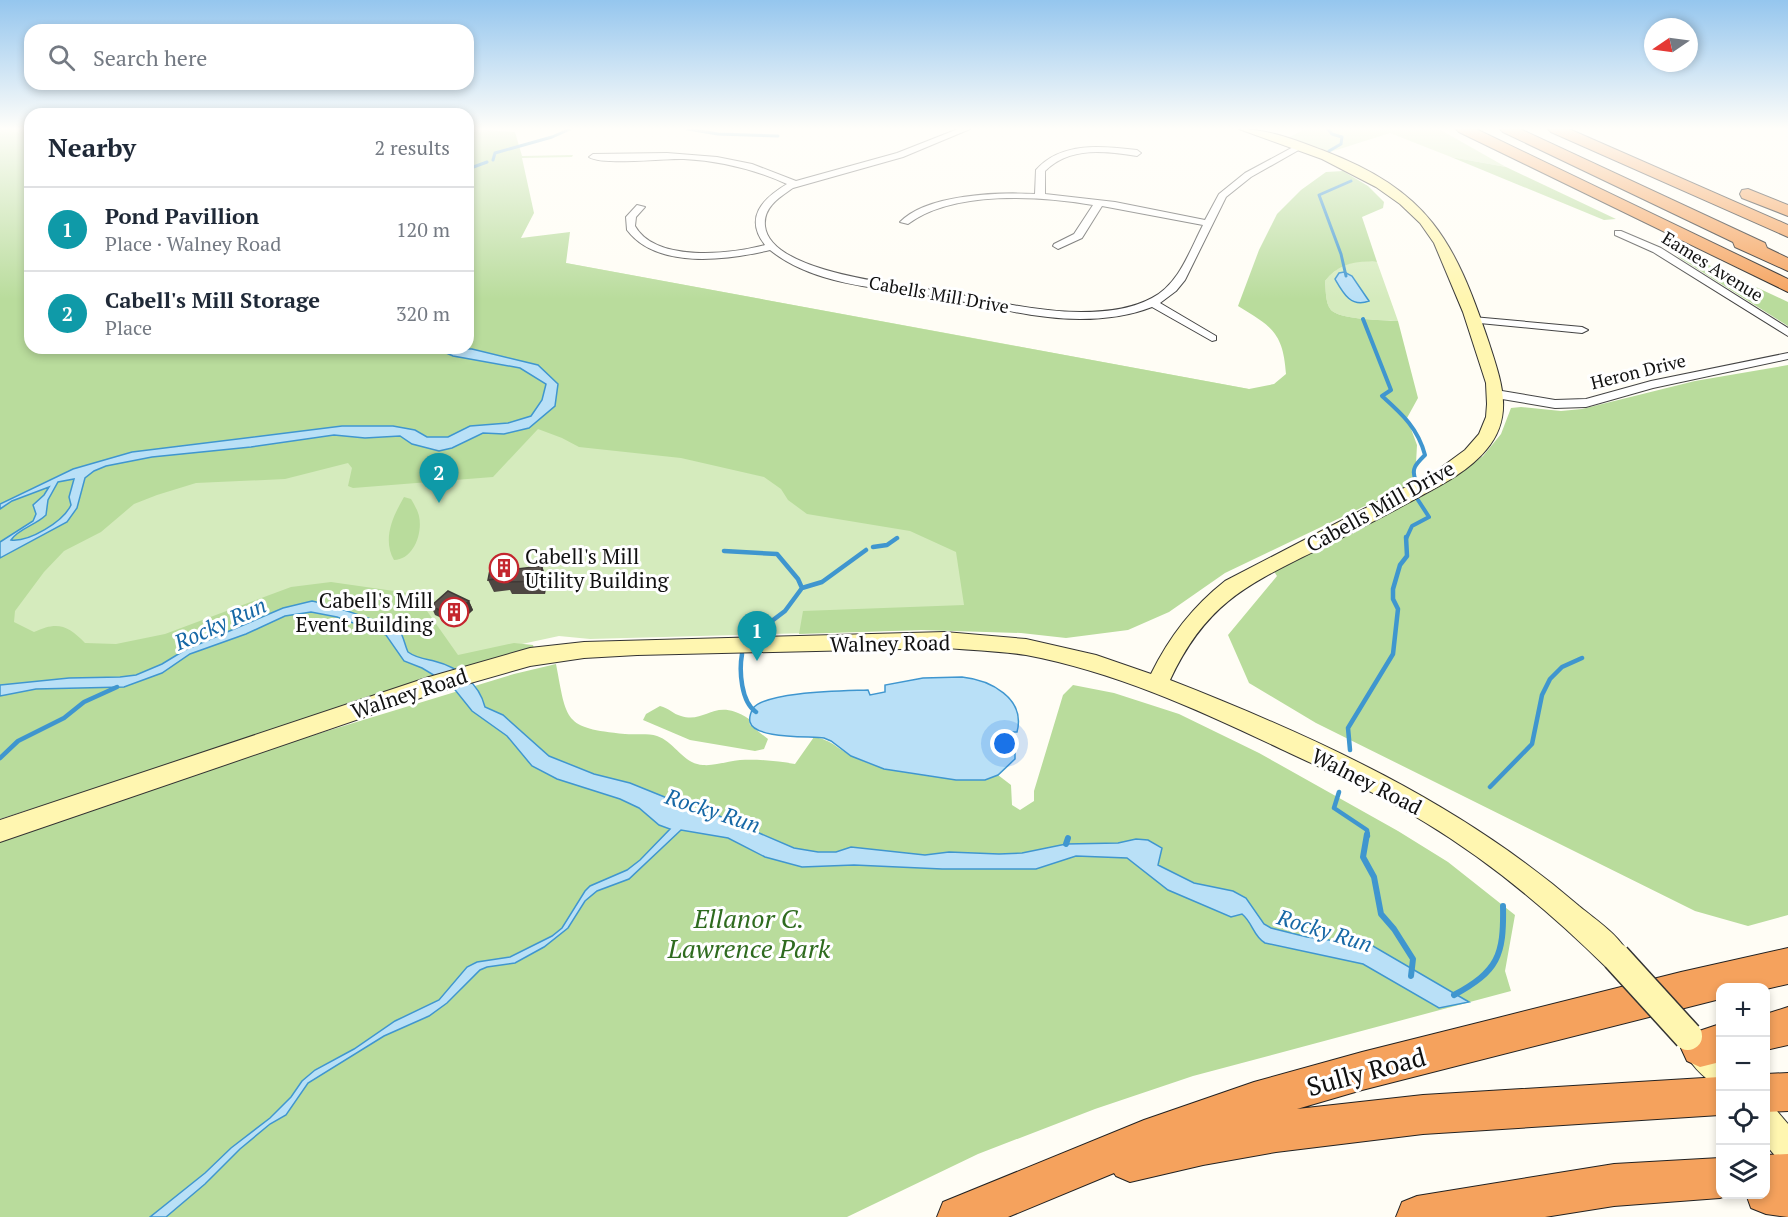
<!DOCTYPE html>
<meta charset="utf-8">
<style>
body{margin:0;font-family:"PT Serif",serif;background:#f2f2f3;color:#1f2937}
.controls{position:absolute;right:18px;bottom:18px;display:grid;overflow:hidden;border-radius:12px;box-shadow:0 3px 9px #0003}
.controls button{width:54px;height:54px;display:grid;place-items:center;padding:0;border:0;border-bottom:2px solid #e0e1e3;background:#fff;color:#1f2937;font:30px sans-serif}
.compass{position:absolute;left:1644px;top:18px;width:54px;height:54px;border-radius:50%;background:#fff;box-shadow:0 3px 9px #0003;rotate:257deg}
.you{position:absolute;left:1005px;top:744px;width:21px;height:21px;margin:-15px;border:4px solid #fff;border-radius:50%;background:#1a73e8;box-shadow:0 0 0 9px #1a73e833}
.badge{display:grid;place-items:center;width:39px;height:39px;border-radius:50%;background:#1a73e8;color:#fff;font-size:20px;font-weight:700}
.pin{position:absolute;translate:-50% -50px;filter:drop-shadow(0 2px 3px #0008)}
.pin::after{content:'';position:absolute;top:32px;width:21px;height:18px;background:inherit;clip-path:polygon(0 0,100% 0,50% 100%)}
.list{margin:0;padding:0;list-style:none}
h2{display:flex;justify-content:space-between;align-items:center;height:78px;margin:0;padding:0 24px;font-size:26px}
h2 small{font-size:20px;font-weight:400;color:#747a83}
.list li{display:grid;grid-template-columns:39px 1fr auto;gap:18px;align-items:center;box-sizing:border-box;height:84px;padding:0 24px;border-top:2px solid #e0e1e3}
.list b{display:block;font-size:22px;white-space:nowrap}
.list p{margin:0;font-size:20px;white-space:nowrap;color:#747a83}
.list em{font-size:20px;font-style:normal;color:#747a83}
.icon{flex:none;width:33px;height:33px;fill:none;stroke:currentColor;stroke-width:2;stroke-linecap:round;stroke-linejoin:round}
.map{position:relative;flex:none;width:1788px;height:1217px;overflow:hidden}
.search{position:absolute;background:#fff;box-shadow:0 3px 9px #0003;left:24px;top:24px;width:450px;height:66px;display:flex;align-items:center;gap:15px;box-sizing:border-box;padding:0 21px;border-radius:18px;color:#747a83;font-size:22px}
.panel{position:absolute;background:#fff;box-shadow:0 3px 9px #0003;left:24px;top:108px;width:450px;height:246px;border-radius:18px}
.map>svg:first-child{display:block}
.green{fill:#d5ebbd}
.forest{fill:#b9dc9c}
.water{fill:#b9e0f7;stroke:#3f96cf;stroke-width:1.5;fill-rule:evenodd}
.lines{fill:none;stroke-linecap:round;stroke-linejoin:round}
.stream-far3{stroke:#3f96cf;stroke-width:3}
.stream-far2{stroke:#3f96cf;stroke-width:4}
.stream-far1{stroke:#3f96cf;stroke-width:4.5}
.stream{stroke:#3f96cf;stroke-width:6}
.street-casing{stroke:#444;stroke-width:2}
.secondary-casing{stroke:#333;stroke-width:2}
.highway-casing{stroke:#222;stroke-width:2}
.street{fill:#fff;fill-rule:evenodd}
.secondary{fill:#fff6b0;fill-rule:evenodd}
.highway{fill:#f5a25d;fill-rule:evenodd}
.secondary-bridge-casing{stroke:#333;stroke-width:31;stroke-linecap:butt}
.secondary-bridge{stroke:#fff6b0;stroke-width:28}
.wall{fill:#4d4742}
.shaded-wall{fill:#3f3936}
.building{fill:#5a524d;stroke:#3f3936;stroke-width:1.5}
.labels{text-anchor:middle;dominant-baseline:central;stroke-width:6;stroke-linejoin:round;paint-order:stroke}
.far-street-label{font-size:18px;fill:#111;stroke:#fff}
.street-label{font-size:21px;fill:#111;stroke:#fff}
.poi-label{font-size:21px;fill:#111;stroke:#fff;text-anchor:start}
.water-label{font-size:22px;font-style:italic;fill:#1768a6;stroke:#fff}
.near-park-label{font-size:26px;font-style:italic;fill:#2f6b1f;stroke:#fff}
.near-street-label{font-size:26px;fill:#111;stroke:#fff}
</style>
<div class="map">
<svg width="1788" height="1217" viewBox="0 0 1788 1217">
<rect width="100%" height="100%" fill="#fffdf5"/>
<path class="green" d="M 0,129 L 30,129 L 30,348 L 468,348 L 468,245 L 1407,418 L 921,630 L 590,639 L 559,636 L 480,653 L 0,816 Z
M 1305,129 L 1439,129 L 1506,167 L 1451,157 L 1390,133 L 1330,152 L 1288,138 Z
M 1361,260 L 1377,262 L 1398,321 C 1383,320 1341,320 1331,310 C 1325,303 1326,289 1325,281 C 1334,269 1347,263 1361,260 Z"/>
<path class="forest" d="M 0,129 L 30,129 L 30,348 L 468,348 L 468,129 L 515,132 L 522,156 L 573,155 L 572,157 L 522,158 L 534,213 L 521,238 L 570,232 L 566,263 L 1249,389 L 1274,384 L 1286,374 C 1283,332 1272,327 1238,306 L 1259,250 L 1277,214 L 1301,190 L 1326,172 L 1343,171 L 1368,186 L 1384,202 L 1383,208 L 1362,217 L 1377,262 C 1357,260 1338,264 1325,281 C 1326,289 1325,303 1331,310 C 1341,320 1383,320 1398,321 L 1418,398 L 1407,418 L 1417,445 L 1415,482 L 1225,573 L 1169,612 L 1128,630 L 1066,638 L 1021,633 L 921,630 L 799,634 L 803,611 L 964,605 L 956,552 L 910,531 L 807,514 L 788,500 L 781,489 L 764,477 L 681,458 L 579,447 L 562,438 L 538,429 L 493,477 L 353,488 L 348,486 L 352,468 L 348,463 L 285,479 L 196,483 L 157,495 L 134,504 L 101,532 L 64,551 L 44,572 L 15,611 L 14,622 L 34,632 C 57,621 68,625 85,643 L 116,644 L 165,634 L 291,587 L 331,582 L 415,594 L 458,655 L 514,643 L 533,645 L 534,648 L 0,819 Z
M 1451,157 L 1506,167 L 1616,219 L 1604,220 Z
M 1666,245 L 1788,302 L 1788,326 L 1680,258 Z
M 1788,365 L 1788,915 L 1748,926 L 1695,911 L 1316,723 L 1249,683 L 1228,635 L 1277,576 L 1273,570 L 1434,490 L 1483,456 L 1501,434 L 1511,408 L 1521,407 L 1561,411 L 1582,409 L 1695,381 Z
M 404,497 L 411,499 C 414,504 418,511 419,516 C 423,534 413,560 394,560 C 382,539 393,516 404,497 Z
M 556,664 C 567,721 563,728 625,734 C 635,735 648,733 657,736 C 675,742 683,764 703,765 C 715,766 728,761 740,760 C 759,759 777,761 795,764 L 814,737 C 833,740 838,750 854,757 C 882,771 909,773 939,777 C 960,779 978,782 998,775 L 1011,785 L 1012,805 L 1020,810 L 1034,801 L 1034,791 L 1063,695 L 1073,685 L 1114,693 L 1179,714 L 1259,753 L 1398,831 L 1448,862 L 1515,915 L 1505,971 L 1511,991 L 1193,1076 L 1095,1109 L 978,1154 L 847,1217 L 0,1217 L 0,836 L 268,749 L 514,674 Z
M 660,706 C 669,708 673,714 681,716 C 707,724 714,696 749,719 L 750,725 L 768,739 L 764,749 L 755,751 L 690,740 L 643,720 L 646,714 Z"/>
<path class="water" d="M 1344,272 L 1352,276 L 1369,301 C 1351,308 1343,293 1335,279 L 1339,273 Z
M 435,348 L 472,349 L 538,365 L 558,384 L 555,406 L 529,428 L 504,434 L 483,433 L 452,448 L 439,451 L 412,444 L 400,436 L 365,438 L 334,435 L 251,447 L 152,457 L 106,466 L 94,471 L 85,478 L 77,508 L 67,522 L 0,558 L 0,542 L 33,521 L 36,514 L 33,505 L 44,495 L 49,487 L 12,501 L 0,509 L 0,504 L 73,469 L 132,452 L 342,426 L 393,426 L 415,430 L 427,437 L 448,437 L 470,426 L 508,423 L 531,416 L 542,400 L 546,384 L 520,368 L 453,356 ZM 74,479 L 69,497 L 71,505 C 63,522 29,542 11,540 C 18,529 36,525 46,515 L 48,500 L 58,482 Z
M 312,601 C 321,602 395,626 399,630 C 403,634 405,646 408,652 C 416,658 425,659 434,661 C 458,667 479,683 485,707 L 503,715 L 549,756 L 594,774 L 630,783 L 672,800 L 682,807 L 717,815 L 794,848 L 818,852 L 836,852 L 851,847 L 925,855 L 949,852 L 999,854 L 1022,853 L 1066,844 L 1118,843 L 1136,839 L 1148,840 L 1162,848 L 1158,865 L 1194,883 L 1233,891 L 1246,898 L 1264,924 L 1271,928 L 1307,937 L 1373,946 L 1469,1002 L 1439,1008 L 1363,964 L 1265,943 C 1253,936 1253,923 1242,914 L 1231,917 L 1168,890 L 1127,858 L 1076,856 L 1036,869 L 942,869 L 854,865 L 802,867 L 765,857 L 728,838 L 681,830 L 629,879 L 597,891 L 585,901 L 568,928 L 544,947 L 515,963 L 487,967 L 480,970 L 447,1003 L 429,1016 L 384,1036 L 308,1083 L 286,1115 L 270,1124 L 240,1149 L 205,1184 L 166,1217 L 150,1217 L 205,1173 L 231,1148 L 270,1118 L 291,1097 L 302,1081 L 315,1070 L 354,1049 L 395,1021 L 439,1000 L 467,967 L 477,962 L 510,957 L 552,936 L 562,928 L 585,891 L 590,886 L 627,870 L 640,860 L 670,829 L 659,825 L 639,808 L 620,799 L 557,779 L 532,766 L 507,736 L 472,711 L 452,686 L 422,668 L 404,661 L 386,635 L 337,617 L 311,612 L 285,616 L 246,634 L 190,654 L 162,673 L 124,687 L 36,689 L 0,696 L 0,685 L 69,678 L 120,677 L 136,675 L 162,664 L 185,650 L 283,608 Z
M 962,677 C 990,680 1026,698 1017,732 L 1009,732 L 1008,747 L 1015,748 L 1015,759 L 998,775 L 985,780 L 956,780 L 884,769 L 851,756 L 831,741 L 824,738 C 809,736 754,739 750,722 C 749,718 751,712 753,708 C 768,691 844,691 868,690 L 870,695 L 885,692 L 885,685 L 923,678 Z"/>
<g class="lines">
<path class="stream-far3" d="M 688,129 L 718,134 L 778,136
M 1328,129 L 1332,134 L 1342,137 L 1341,144 L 1329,151
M 493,160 L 495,153 L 552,137 L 570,129
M 468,169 L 487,162
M 1346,276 L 1341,254 L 1319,195 L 1351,181"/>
<path class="stream-far2" d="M 1363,319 L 1391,390 L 1382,396 C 1402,414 1418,428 1425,455 C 1417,463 1410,469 1416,480
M 1406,539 L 1412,526 L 1429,517 L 1418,500"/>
<path class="stream-far1" d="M 873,547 L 887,545 L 897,538
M 724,551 L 777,554 L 798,579 L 802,588
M 752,636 L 785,611 L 802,588 L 822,582 L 866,550
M 742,654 C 739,671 741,702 756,712
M 1350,750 L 1348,728 L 1393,654 L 1398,609 L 1393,599 L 1393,589 L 1400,565 L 1407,556 L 1406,537
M 0,758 L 18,741 L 64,718 L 84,702 L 117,687
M 1490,787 L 1532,744 L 1542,695 L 1550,679 L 1562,667 L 1582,658
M 1339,792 L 1334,808 L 1367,830 L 1368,836"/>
<path class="stream" d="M 1367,834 L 1363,857 L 1374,877 L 1381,914 L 1394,929 L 1413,959 L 1411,976
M 1066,844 L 1068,838
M 1454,995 C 1498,971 1504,956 1503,906"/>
<g class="street-casing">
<path id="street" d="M 958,129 L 970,129 L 903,157 L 793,188 C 780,197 763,207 765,226 C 770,274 907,285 945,292 C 990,300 1035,312 1081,312 C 1104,312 1130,310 1152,298 C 1179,284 1189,252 1203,225 L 1102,206 L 1082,238 L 1058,249 L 1053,246 L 1054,244 L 1074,234 L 1093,205 C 1040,196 954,190 908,224 L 900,222 C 927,194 999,192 1035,194 L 1036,170 C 1061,141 1103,146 1137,150 L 1141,153 L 1137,156 C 1106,151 1070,146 1045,171 L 1045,194 L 1115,202 L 1205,220 L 1219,194 L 1245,173 L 1297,145 L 1304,147 L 1251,177 L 1226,197 L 1185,280 L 1176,291 L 1160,303 L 1216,336 L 1216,340 L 1212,341 L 1152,307 C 1129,316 1104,319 1080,319 C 1034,319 989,306 944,298 C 888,288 817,288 770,250 C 728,260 657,270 627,230 L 626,217 L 637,205 L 645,207 L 636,217 L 635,226 C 656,263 731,254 765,245 C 744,218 762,199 787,184 C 754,169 720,161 684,159 C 664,158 602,166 589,157 L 593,154 L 667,153 L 717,157 L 752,164 L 796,181 L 897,153 Z
M 1615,231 L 1621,231 L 1661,248 L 1788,328 L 1788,336 L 1653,252 L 1615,235 Z
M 1473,317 L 1582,327 L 1588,330 L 1582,333 L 1469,322 L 1467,320 Z
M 1788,353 L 1788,359 L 1653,388 L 1586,407 L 1555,408 L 1496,398 L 1490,394 L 1496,390 L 1555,400 L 1586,399 L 1651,381 Z"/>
</g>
<g class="secondary-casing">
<path id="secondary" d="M 1239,129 C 1268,129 1295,140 1322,150 C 1429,191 1454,239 1489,343 C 1501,381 1515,416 1486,450 C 1466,474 1435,488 1408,503 C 1380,518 1352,533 1323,547 C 1249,584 1207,601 1170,680 C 1316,737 1460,803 1579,906 C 1596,920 1621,936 1630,957 L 1626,967 L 1616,971 L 1606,967 C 1551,913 1492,863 1426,823 C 1380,794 1330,772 1281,749 C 1199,710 1116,672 1026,655 C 1000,651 972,650 945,648 L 637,655 L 584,658 L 530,666 L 432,694 L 0,842 L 0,820 L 429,677 L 530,648 L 584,642 L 945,632 L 1026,639 L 1096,655 L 1151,674 C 1169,637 1193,606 1225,581 L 1435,472 L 1465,450 L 1479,434 L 1486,417 L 1487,404 L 1486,383 L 1463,312 L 1434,243 L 1420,223 L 1400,204 L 1376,187 L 1322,159 Z
M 1695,1028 L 1705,1033 L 1720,1049 L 1720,1086 C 1703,1080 1687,1060 1680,1043 L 1685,1033 Z
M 1766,1107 L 1777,1111 L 1788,1124 L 1788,1163 L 1777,1158 L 1766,1145 Z"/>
</g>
<g class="highway-casing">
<path id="highway" d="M 1456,129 L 1476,129 L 1788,279 L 1788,292 L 1459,132 Z
M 1500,129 L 1520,129 L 1765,243 L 1767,248 L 1788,258 L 1788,271 L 1735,247 L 1733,242 L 1503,132 Z
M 1548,129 L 1569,129 L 1788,225 L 1788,237 L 1551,132 Z
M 1748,189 L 1788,205 L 1788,216 L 1742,198 L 1740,194 L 1742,190 Z
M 1788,948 L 1788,984 L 1766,989 L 1720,988 L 1720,999 L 1362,1090 L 1297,1109 L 1423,1095 L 1720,1077 L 1720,1115 L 1423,1134 L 1276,1152 L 1203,1165 L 1130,1182 L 1116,1176 L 1114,1173 L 1008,1217 L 937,1217 L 943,1202 L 1144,1120 L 1254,1082 L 1362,1052 L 1681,972 Z
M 1788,1007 L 1788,1045 L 1766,1050 L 1766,1014 Z
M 1720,1024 L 1720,1062 L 1700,1067 L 1687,1061 L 1681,1048 L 1687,1035 Z
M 1788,1073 L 1788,1111 L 1766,1112 L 1766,1074 Z
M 1788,1154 L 1788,1217 L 1766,1214 L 1751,1208 L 1746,1194 L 1766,1194 L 1766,1155 Z
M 1720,1158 L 1720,1194 L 1730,1194 L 1720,1198 L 1614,1206 L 1545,1217 L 1396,1217 L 1402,1202 L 1417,1196 L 1614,1164 Z"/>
</g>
<use href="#street" class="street"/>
<use href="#secondary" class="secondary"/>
<use href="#highway" class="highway"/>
<g class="secondary-bridge-casing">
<path id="secondary-bridge" d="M 1616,957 L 1688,1036"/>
</g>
<use href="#secondary-bridge" class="secondary-bridge"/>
</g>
<path class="wall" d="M 509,563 L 512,570 L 547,579 L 545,594 L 512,594 L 510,590 L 494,592 L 488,580 Z
M 469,601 L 473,610 L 457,625 L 435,615 L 431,606 Z"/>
<path class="shaded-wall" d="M 542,566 L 547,579 L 545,594 L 541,581 Z
M 469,601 L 473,610 L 457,625 L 452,616 Z"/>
<path class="building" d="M 509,563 L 508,570 L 542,566 L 541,581 L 506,582 L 507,577 L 488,580 L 491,565 Z
M 448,591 L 469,601 L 452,616 L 431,606 Z"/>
<linearGradient id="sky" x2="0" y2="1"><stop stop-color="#95c6ee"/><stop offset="0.43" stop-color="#fffefa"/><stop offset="1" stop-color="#fffefa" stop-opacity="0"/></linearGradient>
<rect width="1788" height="299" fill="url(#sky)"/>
<defs>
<g id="building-ring" transform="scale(1.5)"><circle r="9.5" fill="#fff" stroke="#c4262e" stroke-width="1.5"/><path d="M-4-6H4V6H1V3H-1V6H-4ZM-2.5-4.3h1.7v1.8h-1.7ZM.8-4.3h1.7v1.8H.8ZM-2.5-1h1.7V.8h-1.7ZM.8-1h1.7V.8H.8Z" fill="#c4262e"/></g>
</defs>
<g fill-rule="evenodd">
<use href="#building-ring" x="504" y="568"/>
<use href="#building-ring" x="454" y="612"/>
</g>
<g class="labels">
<g class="far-street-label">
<text transform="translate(1713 266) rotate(32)">Eames Avenue</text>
<text transform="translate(939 294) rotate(10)">Cabells Mill Drive</text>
<text transform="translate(1638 371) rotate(-14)">Heron Drive</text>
</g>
<g class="street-label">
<text transform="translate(1380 506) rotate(-29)">Cabells Mill Drive</text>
<text transform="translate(890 643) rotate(-1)">Walney Road</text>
<text transform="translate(409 693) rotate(-18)">Walney Road</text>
<text transform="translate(1367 781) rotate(27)">Walney Road</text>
</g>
<g class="poi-label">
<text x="525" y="556">Cabell's Mill<tspan x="525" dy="24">Utility Building</tspan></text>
<text x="433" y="600" text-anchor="end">Cabell's Mill<tspan x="433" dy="24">Event Building</tspan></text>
</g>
<g class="water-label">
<text transform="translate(220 623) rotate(-24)">Rocky Run</text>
<text transform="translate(713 810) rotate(18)">Rocky Run</text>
<text transform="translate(1325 930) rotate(17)">Rocky Run</text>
</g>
<g class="near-park-label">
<text x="749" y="918">Ellanor C.<tspan x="749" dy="30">Lawrence Park</tspan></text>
</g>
<g class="near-street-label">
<text transform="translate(1366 1071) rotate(-15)">Sully Road</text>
</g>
</g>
</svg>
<div class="controls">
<button>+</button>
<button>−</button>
<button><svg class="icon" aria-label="locate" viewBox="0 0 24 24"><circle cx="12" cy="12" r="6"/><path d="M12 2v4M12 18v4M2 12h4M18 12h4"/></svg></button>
<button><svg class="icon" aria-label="layers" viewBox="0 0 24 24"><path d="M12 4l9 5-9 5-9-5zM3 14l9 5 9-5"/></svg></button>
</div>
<svg class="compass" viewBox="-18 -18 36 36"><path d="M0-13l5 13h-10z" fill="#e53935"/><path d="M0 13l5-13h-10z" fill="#747a83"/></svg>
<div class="you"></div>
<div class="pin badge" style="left:757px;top:661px;background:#0f9aa8">1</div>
<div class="pin badge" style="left:439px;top:503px;background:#0f9aa8">2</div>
<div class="search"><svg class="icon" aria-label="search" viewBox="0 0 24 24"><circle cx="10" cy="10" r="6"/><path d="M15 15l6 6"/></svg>Search here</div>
<section class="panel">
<h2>Nearby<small>2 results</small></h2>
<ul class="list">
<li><span class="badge" style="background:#0f9aa8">1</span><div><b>Pond Pavillion</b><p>Place · Walney Road</p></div><em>120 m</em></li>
<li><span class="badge" style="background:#0f9aa8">2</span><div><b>Cabell's Mill Storage</b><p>Place</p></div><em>320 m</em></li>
</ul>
</section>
</div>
